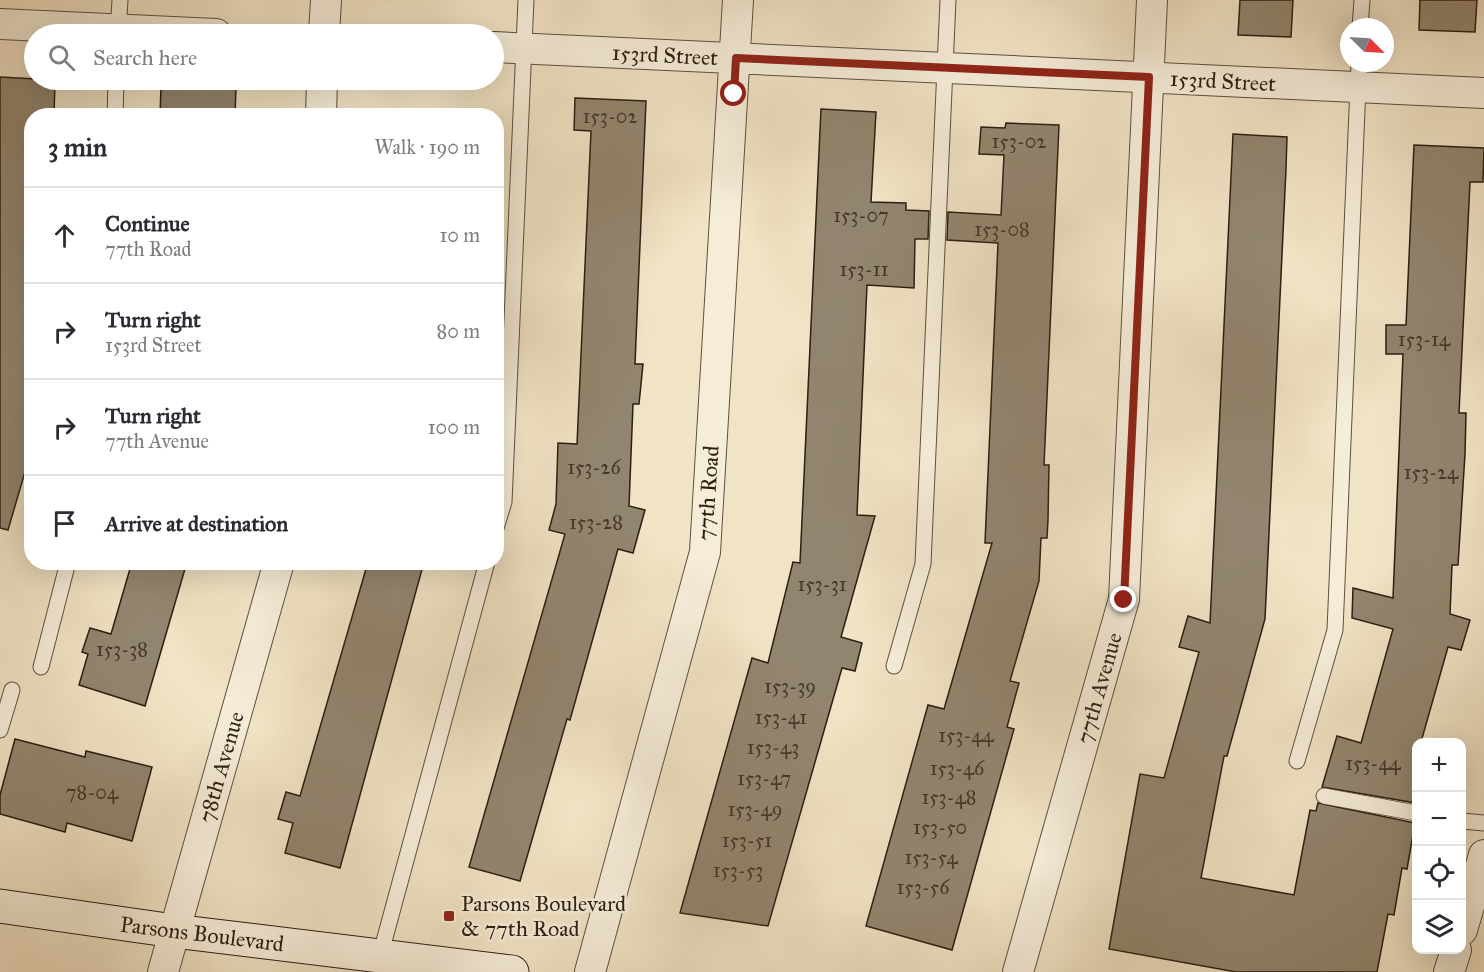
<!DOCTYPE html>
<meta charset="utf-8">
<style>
body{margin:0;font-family:"IM FELL Great Primer",serif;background:#f7f7f7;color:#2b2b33}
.controls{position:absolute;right:18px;bottom:18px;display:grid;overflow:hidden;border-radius:12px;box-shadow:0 6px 24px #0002}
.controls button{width:54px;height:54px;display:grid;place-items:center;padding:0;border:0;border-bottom:2px solid #e1e1e2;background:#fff;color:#2b2b33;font:30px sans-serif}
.compass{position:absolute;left:1340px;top:18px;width:54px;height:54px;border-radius:50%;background:#fff;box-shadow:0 6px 24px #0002;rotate:114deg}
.stop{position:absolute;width:18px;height:18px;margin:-14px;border:4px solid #8f2418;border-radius:50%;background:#fff}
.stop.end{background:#8f2418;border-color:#fff;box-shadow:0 2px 6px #0008}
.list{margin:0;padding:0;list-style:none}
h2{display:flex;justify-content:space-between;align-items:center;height:78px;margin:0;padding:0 24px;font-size:26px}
h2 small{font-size:20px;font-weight:400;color:#7c7c81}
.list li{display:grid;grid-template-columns:39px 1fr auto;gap:18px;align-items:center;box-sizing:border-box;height:96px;padding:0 24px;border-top:2px solid #e1e1e2}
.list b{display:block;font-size:22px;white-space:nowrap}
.list p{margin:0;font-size:20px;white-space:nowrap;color:#7c7c81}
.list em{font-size:20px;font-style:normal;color:#7c7c81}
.icon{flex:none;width:33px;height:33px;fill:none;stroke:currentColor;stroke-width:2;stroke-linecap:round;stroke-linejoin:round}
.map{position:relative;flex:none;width:1484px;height:972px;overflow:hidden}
.search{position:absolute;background:#fff;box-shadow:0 6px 24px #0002;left:24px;top:24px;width:480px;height:66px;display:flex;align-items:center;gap:15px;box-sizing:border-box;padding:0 21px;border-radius:33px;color:#7c7c81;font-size:22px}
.panel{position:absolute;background:#fff;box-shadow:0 6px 24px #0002;left:24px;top:108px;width:480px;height:462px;border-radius:24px}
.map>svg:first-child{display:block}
.building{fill:#92856f;stroke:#2b1f12;stroke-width:1.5}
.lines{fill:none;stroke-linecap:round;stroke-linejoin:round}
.lane-casing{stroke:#5c503f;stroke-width:17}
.street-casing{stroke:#5c503f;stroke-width:32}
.secondary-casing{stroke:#2b1f12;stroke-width:35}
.lane{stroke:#f6edd9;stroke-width:15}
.street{stroke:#f6edd9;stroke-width:30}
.secondary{stroke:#f6edd9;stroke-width:33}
.route{stroke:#8f2418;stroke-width:8}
.poi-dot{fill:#8f2418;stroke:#f6edd9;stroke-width:2}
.labels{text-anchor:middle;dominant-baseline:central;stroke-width:5;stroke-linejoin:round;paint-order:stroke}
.number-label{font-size:20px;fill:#453829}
.street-label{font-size:22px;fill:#2b1f12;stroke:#f6edd9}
.poi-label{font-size:22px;fill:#2b1f12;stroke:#f6edd9;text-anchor:start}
</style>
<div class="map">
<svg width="1484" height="972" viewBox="0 0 1484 972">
<rect width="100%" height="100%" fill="#f1e3c5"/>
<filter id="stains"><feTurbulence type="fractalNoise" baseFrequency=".00333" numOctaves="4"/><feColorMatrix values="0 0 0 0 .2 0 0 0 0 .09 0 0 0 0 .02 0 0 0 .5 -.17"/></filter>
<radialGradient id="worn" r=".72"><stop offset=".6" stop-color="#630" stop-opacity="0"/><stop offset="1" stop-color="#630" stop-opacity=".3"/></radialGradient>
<path class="building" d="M 1240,0 L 1293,0 L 1291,37 L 1238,35 Z
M 1420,0 L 1477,0 L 1475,32 L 1419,30 Z
M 0,77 L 55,80 L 54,116 L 32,116 L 32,448 L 8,530 L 0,528 Z
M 182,85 L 236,87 L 235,116 L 160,116 L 161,87 L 181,88 Z
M 575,98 L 646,101 L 635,364 L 643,364 L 639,404 L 633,404 L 629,506 L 645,510 L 633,553 L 618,549 L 570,720 L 567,719 L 520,881 L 469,867 L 565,534 L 549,530 L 556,504 L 558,443 L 577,444 L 591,131 L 574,130 Z
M 821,109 L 876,112 L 871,202 L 906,203 L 906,210 L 929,211 L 928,239 L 915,239 L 914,288 L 867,285 L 857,515 L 875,516 L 841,637 L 862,643 L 855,671 L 842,668 L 768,926 L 680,913 L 752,658 L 768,663 L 793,562 L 800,563 Z
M 1006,123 L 1059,125 L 1044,465 L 1049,465 L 1048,520 L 1047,538 L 1041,538 L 1039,581 L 1010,681 L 1019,683 L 1007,727 L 1014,729 L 952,950 L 866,926 L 928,705 L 944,709 L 992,543 L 985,543 L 998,243 L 947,240 L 948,212 L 1001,215 L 1004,155 L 979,154 L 981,127 L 1005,128 Z
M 1233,134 L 1287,137 L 1286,169 L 1265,619 L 1227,756 L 1224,756 L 1201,878 L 1294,895 L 1310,810 L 1316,811 L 1318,803 L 1415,823 L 1407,869 L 1402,868 L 1394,915 L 1388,914 L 1377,972 L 1236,972 L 1109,949 L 1140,774 L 1164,778 L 1199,652 L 1179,647 L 1188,616 L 1210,623 Z
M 1414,145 L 1484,148 L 1483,182 L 1470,182 L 1459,413 L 1466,413 L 1465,454 L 1458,565 L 1452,565 L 1450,614 L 1470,620 L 1461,650 L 1448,647 L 1421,742 L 1416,742 L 1416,803 L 1322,787 L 1337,736 L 1361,743 L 1393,629 L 1352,618 L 1353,588 L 1393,598 L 1403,354 L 1386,354 L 1386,325 L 1406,325 Z
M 132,562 L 187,562 L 145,706 L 79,685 L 88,654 L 82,652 L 90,628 L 111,634 Z
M 368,562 L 424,562 L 340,868 L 285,853 L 293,823 L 278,819 L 286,792 L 300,796 Z
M 15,739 L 85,757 L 86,751 L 152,767 L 132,841 L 67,823 L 65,832 L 0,814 L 0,795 Z"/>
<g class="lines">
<g class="lane-casing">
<path id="lane" d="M 1360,27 L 1362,0
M 118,33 L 120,0
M 115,116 L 116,80
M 496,528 L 504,502 L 526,0
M 894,666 L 923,564 L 948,0
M 41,667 L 68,562
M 0,730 L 12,690
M 1297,761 L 1335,630 L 1359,63
M 1324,796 L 1416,813
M 1462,821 L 1484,823
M 380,956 L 487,562"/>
</g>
<g class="street-casing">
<path id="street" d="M 0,24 L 216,34
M 324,34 L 326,0
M 494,47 L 1484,93
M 321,116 L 322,80
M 1462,930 L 1484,855
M 163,972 L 279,562
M 590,972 L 705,552 L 738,0
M 1018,972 L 1124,599 L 1152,0
M 1449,972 L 1456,950"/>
</g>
<g class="secondary-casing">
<path id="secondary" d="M 0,906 L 174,931 L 512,972"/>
</g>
<use href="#lane" class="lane"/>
<use href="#street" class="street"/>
<use href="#secondary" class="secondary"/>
</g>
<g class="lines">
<path class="route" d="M 734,94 L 736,58 L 1149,77 L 1124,600"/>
</g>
<rect class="poi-dot" x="443" y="910" width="12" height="12" rx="3"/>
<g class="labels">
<g class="number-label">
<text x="610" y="116">153-02</text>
<text x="1019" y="141">153-02</text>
<text x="861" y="215">153-07</text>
<text x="1002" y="229">153-08</text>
<text x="864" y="269">153-11</text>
<text x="1424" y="339">153-14</text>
<text x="594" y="467">153-26</text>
<text x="1431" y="472">153-24</text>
<text x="596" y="522">153-28</text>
<text x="822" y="584">153-31</text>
<text x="122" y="649">153-38</text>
<text x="790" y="686">153-39</text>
<text x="781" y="717">153-41</text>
<text x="966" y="735">153-44</text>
<text x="773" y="747">153-43</text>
<text x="1373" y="763">153-44</text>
<text x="957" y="768">153-46</text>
<text x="764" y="778">153-47</text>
<text x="92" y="792">78-04</text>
<text x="949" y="797">153-48</text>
<text x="755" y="809">153-49</text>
<text x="940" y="827">153-50</text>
<text x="747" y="840">153-51</text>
<text x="931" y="857">153-54</text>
<text x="738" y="870">153-53</text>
<text x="923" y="887">153-56</text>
</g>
<g class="street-label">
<text transform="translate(665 55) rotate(3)">153rd Street</text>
<text transform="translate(1223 81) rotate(3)">153rd Street</text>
<text transform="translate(708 493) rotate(-86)">77th Road</text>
<text transform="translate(1099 688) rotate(-74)">77th Avenue</text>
<text transform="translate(221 767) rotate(-74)">78th Avenue</text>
<text transform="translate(202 934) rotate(7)">Parsons Boulevard</text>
</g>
<g class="poi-label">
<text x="461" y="903">Parsons Boulevard<tspan x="461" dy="25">&amp; 77th Road</tspan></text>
</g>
</g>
<rect width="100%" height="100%" filter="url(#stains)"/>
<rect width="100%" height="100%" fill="url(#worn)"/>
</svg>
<div class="controls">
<button>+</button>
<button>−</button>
<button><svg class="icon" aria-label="locate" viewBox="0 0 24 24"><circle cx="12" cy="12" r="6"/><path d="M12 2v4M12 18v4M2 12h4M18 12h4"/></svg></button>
<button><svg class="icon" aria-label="layers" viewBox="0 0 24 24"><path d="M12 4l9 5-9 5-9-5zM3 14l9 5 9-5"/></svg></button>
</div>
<svg class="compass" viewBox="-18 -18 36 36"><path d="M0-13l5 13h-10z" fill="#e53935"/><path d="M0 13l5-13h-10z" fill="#7c7c81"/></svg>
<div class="stop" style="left:734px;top:94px"></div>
<div class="stop end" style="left:1124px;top:600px"></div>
<div class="search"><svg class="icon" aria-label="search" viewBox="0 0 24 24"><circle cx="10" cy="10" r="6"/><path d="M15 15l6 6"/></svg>Search here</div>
<section class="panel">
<h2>3 min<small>Walk · 190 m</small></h2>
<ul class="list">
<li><svg class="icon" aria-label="ahead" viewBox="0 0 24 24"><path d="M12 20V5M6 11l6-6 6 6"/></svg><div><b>Continue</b><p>77th Road</p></div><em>10 m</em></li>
<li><svg class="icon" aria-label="right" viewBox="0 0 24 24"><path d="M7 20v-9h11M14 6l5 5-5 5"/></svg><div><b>Turn right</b><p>153rd Street</p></div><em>80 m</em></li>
<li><svg class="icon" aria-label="right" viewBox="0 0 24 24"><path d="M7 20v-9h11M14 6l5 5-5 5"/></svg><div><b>Turn right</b><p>77th Avenue</p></div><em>100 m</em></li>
<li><svg class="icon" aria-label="arrive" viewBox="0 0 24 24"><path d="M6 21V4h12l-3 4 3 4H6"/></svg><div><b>Arrive at destination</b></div></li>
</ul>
</section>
</div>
